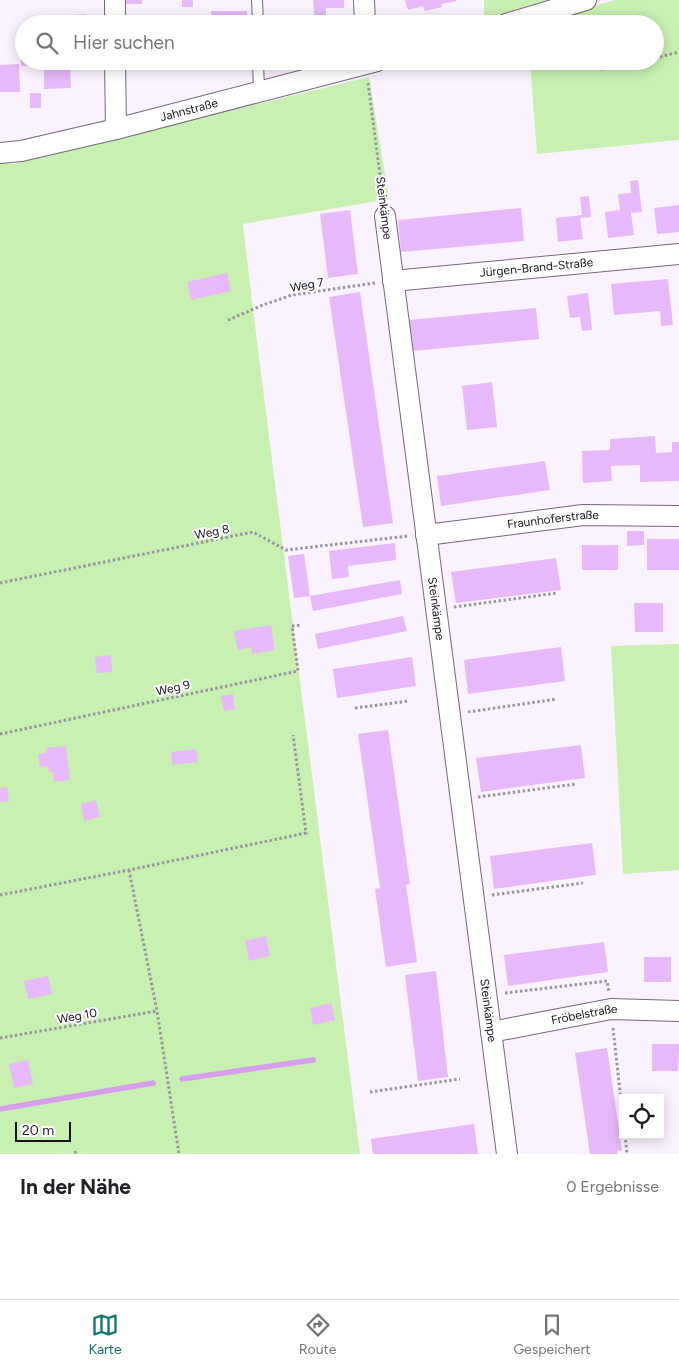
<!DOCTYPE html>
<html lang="de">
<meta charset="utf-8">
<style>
body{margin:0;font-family:Figtree,sans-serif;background:#f2f2f2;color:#202124}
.controls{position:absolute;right:15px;bottom:15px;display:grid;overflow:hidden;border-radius:0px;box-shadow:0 2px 12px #0003}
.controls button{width:45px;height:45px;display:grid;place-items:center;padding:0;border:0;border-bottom:1px solid #e0e0e0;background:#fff;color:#202124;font:25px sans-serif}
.scale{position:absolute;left:15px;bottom:12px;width:56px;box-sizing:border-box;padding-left:5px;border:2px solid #19121c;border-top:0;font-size:14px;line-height:18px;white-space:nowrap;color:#19121c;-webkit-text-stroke:4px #fff;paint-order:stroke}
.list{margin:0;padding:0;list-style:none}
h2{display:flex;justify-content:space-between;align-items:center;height:65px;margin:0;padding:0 20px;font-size:21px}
h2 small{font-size:16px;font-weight:400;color:#757577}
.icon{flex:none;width:28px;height:28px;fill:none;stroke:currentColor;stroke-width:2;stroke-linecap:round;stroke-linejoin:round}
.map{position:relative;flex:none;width:679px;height:1154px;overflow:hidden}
.search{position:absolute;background:#fff;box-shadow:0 2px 12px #0003;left:15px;right:15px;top:15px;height:55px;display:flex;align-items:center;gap:12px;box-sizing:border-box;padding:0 18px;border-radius:28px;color:#757577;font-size:19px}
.sheet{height:145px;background:#fff}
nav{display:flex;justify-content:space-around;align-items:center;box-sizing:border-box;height:70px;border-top:1px solid #e0e0e0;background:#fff;font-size:14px;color:#757577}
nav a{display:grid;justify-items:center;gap:2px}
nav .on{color:#0f766e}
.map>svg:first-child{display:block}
.green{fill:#c8f0b0}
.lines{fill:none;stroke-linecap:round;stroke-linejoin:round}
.stream{stroke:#d79dee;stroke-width:5.5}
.building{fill:#e7b9fa}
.service-casing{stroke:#77657e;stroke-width:12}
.minor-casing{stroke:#77657e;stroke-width:22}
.path{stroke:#9b949f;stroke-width:3;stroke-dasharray:2.5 2.5;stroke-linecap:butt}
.service{stroke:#fff;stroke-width:10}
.minor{stroke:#fff;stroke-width:20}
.labels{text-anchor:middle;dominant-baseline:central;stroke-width:4;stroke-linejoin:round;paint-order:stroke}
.street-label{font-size:12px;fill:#19121c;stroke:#fff}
</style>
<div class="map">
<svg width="679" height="1154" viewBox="0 0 679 1154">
<rect width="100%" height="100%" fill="#faf2fe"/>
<path class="green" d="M 484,0 L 548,0 L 484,19 Z
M 615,0 L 679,0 L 679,140 L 537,154 L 530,61 L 655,61 L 655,24 L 529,24 Z
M 369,77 L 389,199 L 243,224 L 253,310 L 360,1154 L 0,1154 L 0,163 L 13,164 Z
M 679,644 L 679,870 L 623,874 L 611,646 Z"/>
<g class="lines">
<path class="stream" d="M 182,1079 L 313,1060
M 0,1109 L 153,1083"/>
</g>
<path class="building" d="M 126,0 L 142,0 L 142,4 L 126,4 Z
M 182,0 L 193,0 L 193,7 L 182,7 Z
M 313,0 L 344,0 L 344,8 L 326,8 L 326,24 L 297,24 L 297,15 L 314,15 Z
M 405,0 L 456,0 L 457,1 L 441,4 L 442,7 L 425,11 L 423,6 L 408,10 Z
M 211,11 L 247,11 L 247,24 L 211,24 Z
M 85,14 L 86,24 L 50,24 L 50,17 Z
M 20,49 L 24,49 L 24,61 L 29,61 L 29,66 L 21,66 Z
M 44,61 L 70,62 L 71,88 L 44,89 Z
M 19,64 L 20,92 L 0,92 L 0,65 Z
M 30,93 L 41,93 L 41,108 L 30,108 Z
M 638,180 L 642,212 L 631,213 L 634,235 L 608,238 L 605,212 L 620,210 L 618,194 L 631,193 L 630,181 Z
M 589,196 L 591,217 L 580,218 L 583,239 L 558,242 L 556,218 L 582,215 L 580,197 Z
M 679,205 L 679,232 L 657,234 L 654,208 Z
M 521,208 L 524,241 L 401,252 L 398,220 Z
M 350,210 L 358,274 L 328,278 L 320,214 Z
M 227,273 L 231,291 L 191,300 L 187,282 Z
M 668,279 L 673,325 L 661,326 L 660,311 L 614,315 L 611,284 Z
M 360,292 L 393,523 L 363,527 L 329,297 Z
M 588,293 L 592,330 L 582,331 L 580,317 L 570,318 L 567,296 Z
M 536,308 L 539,339 L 412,351 L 409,320 Z
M 492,382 L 497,427 L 467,430 L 462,386 Z
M 655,436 L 656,453 L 672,452 L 672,442 L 679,442 L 679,481 L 640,482 L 640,465 L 611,466 L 612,481 L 583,483 L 582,451 L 610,450 L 610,439 Z
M 545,461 L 550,490 L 441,506 L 437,476 Z
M 627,531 L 644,531 L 644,545 L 627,546 Z
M 647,539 L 679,539 L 679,570 L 647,570 Z
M 395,543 L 396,560 L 348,566 L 349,577 L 332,579 L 329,551 Z
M 582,545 L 618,545 L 618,570 L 582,570 Z
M 304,554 L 310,596 L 294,598 L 288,556 Z
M 556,558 L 561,590 L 456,603 L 451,572 Z
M 400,580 L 402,594 L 313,611 L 310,596 Z
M 634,603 L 663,603 L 663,632 L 635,632 Z
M 403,616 L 407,631 L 318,649 L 315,634 Z
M 271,625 L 275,650 L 252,654 L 251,647 L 238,650 L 234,631 Z
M 561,647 L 565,681 L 468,694 L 464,660 Z
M 111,655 L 112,672 L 97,673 L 95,657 Z
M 412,657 L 416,686 L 337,698 L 333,669 Z
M 233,694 L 235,709 L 224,711 L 221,696 Z
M 388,730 L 410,884 L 406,885 L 417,962 L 386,967 L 375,889 L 380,888 L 358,734 Z
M 581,745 L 585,778 L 481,792 L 476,758 Z
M 66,746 L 70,780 L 54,782 L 53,772 L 49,772 L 48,766 L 40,767 L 38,754 L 46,753 L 46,748 Z
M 196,749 L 198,762 L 172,765 L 171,752 Z
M 7,787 L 9,801 L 0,802 L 0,788 Z
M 96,800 L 100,817 L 84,821 L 81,804 Z
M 592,843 L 596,875 L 494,889 L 490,856 Z
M 266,936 L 270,956 L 249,961 L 245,941 Z
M 604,942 L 608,972 L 508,986 L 504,955 Z
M 644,957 L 671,957 L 671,982 L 644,982 Z
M 436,971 L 448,1077 L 418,1081 L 405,975 Z
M 48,976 L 52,994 L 28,999 L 24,981 Z
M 331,1003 L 335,1020 L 313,1025 L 310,1008 Z
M 652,1044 L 679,1044 L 678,1071 L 652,1071 Z
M 607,1048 L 622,1150 L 617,1151 L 618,1154 L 590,1154 L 575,1053 Z
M 28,1060 L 33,1084 L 14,1088 L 9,1064 Z
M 474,1124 L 478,1154 L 373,1154 L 371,1139 Z"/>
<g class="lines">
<g class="service-casing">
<path id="service" d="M 257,0 L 258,24
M 258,61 L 259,92"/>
</g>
<g class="minor-casing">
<g id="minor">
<path d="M 115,0 L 115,24"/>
<path d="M 364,0 L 365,24"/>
<path d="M 506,24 L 586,0"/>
<path d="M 115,61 L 116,129"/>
<path id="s1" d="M 0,153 L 21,151 L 116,129 L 377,61"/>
<path id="s2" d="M 385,216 L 507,1154"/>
<path id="s3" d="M 393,281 L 679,254"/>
<path id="s4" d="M 426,535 L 583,515 L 679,516"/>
<path id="s5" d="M 491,1032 L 611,1009 L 679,1011"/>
</g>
</g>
<path class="path" d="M 655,58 L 679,52
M 593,61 L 599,69 L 628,66 L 645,61
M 368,83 L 383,198
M 228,320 L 263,305 L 292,295 L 375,283
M 0,583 L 253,532 L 286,550 L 408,536
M 454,607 L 557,593
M 355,708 L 409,701
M 468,712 L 557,699
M 0,734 L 298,671 L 292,626 L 301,625
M 478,797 L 576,784
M 129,870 L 157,1011 L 179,1154
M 0,895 L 129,870 L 306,833 L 293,735
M 492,895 L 583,883
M 505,993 L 607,981 L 609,992
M 613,1028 L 623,1119
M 0,1038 L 157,1011
M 370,1092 L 460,1079
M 625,1135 L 627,1154
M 75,1151 L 76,1154"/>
<use href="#service" class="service"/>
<use href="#minor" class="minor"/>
</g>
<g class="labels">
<g class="street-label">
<text stroke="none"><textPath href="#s1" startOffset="194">Jahnstraße</textPath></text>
<text transform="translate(384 208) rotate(83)">Steinkämpe</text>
<text stroke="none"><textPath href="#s3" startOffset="144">Jürgen-Brand-Straße</textPath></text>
<text transform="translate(307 285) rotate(-10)">Weg 7</text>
<text stroke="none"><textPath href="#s4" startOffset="128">Fraunhoferstraße</textPath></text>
<text transform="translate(212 532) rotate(-11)">Weg 8</text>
<text stroke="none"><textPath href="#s2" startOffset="396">Steinkämpe</textPath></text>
<text transform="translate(173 688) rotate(-12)">Weg 9</text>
<text stroke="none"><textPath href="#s2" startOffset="801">Steinkämpe</textPath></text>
<text stroke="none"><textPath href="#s5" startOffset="95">Fröbelstraße</textPath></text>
<text transform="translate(77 1016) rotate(-10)">Weg 10</text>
</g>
</g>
</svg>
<div class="controls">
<button><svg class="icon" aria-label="locate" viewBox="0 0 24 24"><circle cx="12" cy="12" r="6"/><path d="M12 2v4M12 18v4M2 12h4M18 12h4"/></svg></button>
</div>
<div class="scale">20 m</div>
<div class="search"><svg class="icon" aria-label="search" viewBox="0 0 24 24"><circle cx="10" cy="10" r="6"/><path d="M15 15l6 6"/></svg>Hier suchen</div>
</div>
<section class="sheet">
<h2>In der Nähe<small>0 Ergebnisse</small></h2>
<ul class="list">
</ul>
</section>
<nav>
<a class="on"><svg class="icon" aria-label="map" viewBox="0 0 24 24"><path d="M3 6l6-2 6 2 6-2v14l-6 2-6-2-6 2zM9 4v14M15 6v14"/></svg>Karte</a>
<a><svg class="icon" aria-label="directions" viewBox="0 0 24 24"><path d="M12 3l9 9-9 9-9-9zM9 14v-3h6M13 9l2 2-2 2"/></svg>Route</a>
<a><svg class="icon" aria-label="saved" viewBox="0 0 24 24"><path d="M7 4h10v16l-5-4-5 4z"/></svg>Gespeichert</a>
</nav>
